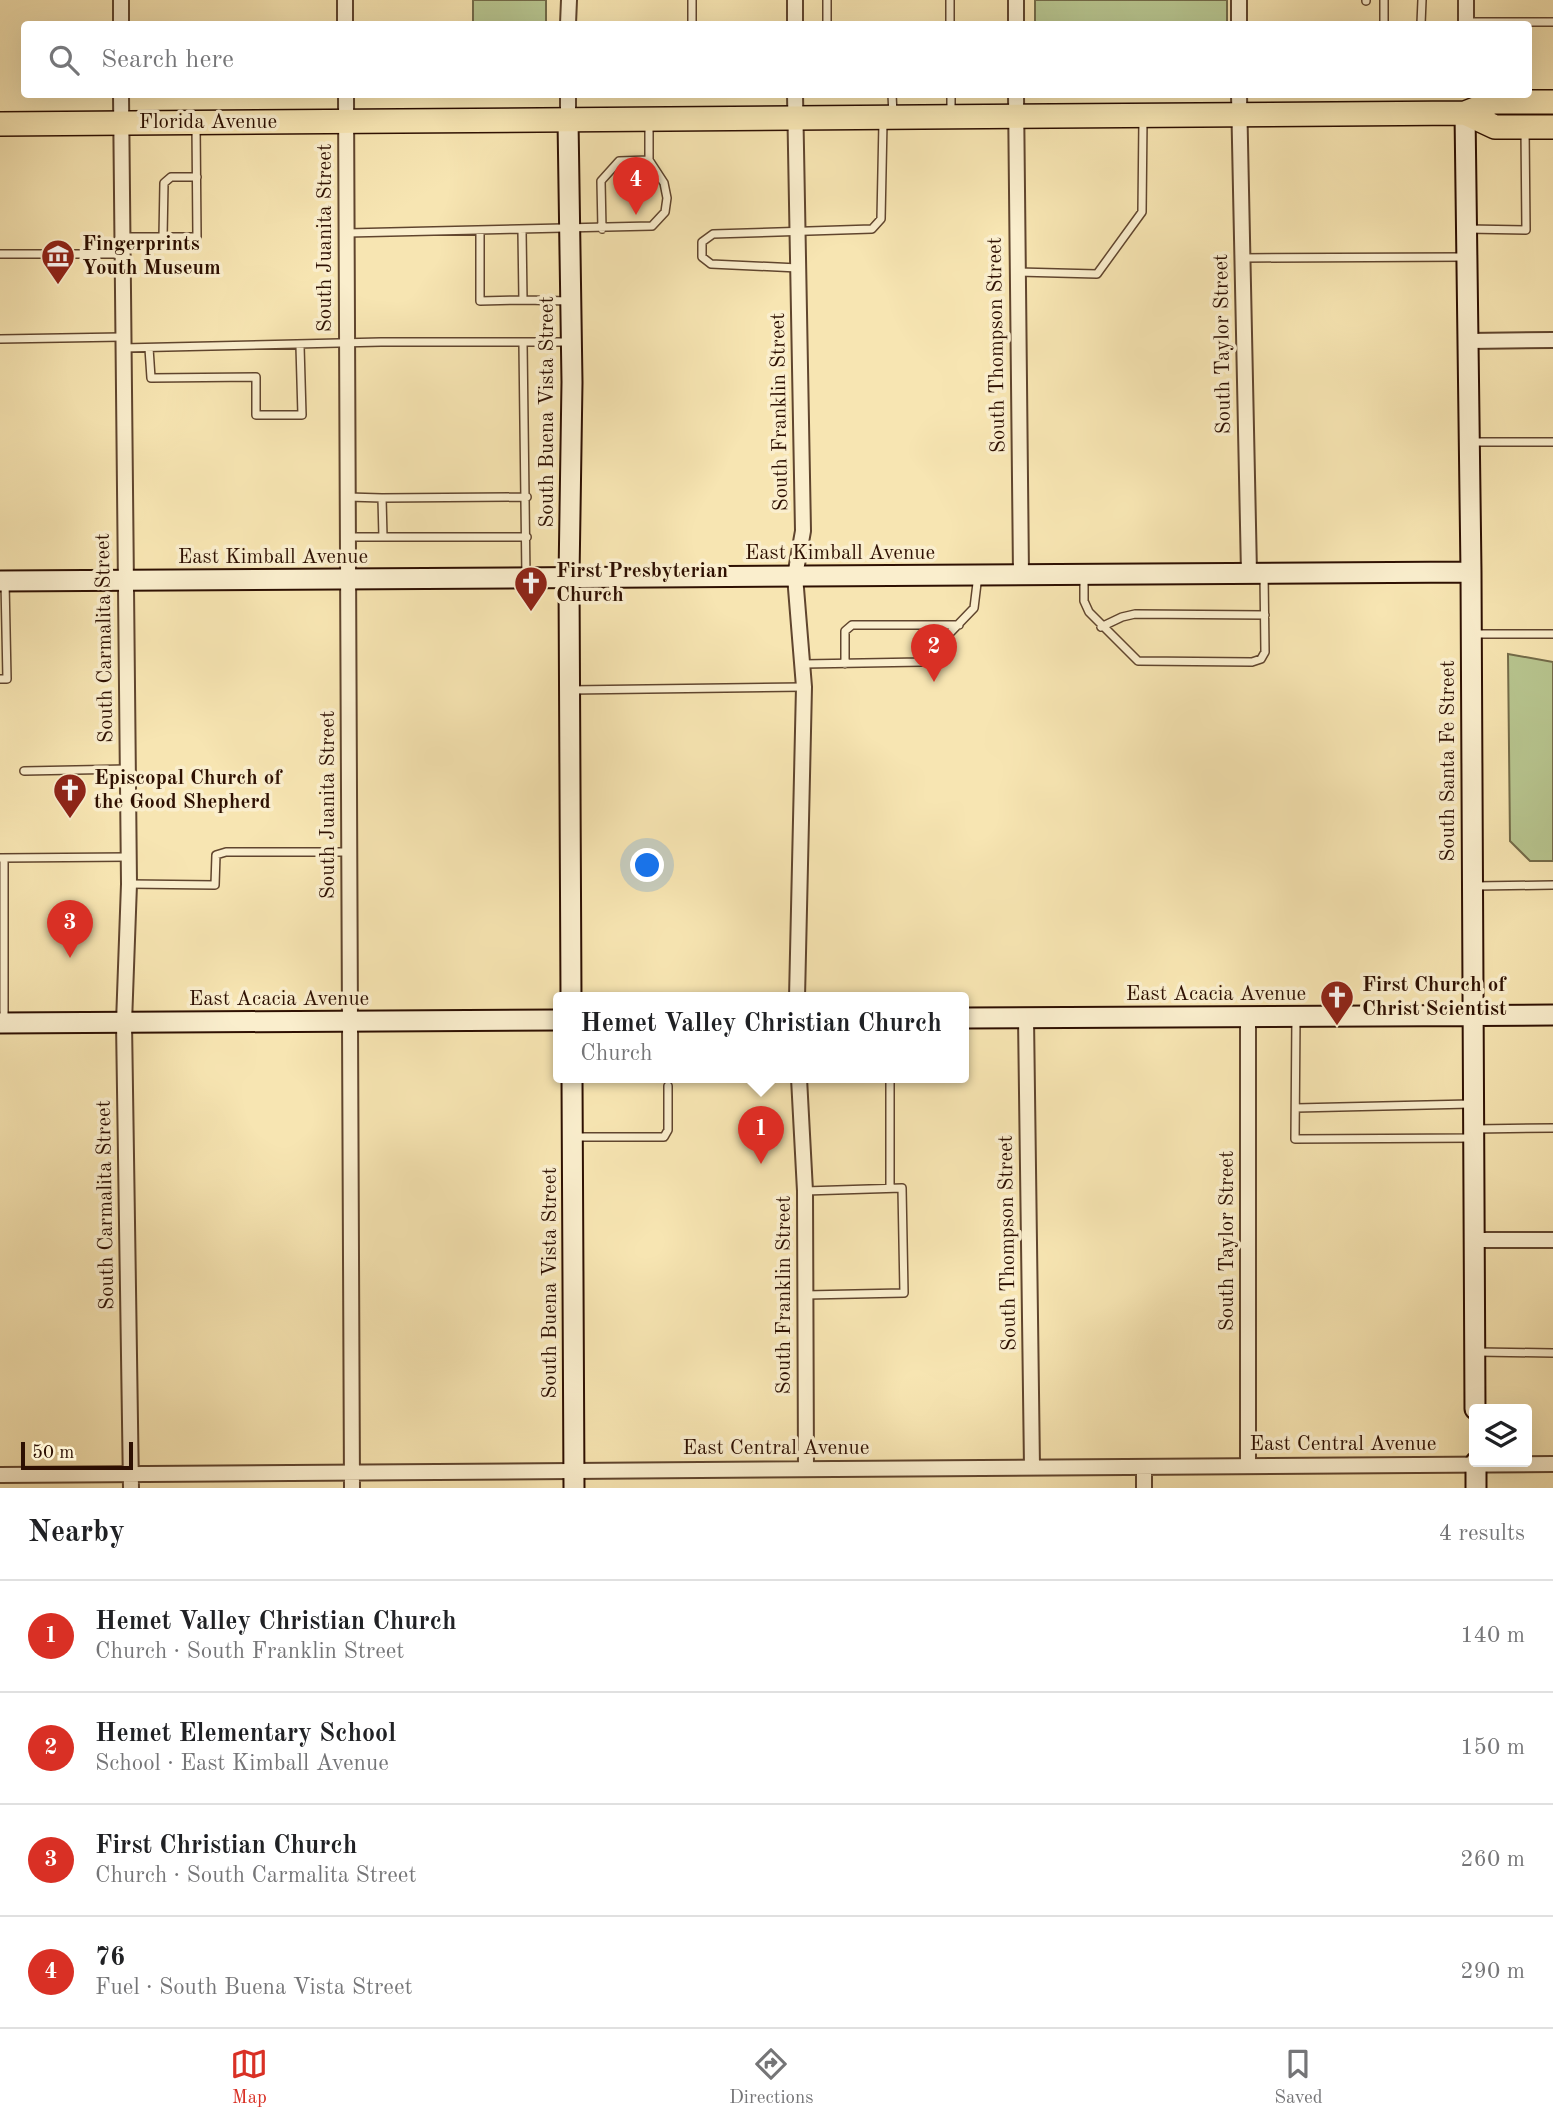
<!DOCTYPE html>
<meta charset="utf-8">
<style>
body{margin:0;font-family:"Old Standard TT",serif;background:#f2f2f2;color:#202124}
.controls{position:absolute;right:21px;bottom:21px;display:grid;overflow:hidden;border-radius:7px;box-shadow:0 7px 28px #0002}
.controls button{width:63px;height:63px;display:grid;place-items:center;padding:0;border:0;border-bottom:2px solid #e0e0e0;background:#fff;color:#202124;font:35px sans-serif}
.scale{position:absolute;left:21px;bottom:18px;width:112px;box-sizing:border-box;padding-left:7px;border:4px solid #2e1002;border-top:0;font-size:19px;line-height:24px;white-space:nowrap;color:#2e1002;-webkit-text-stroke:5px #faeecd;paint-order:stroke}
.you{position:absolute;left:648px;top:866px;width:24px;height:24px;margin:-18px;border:5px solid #fff;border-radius:50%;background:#1a73e8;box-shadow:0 0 0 10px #1a73e833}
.badge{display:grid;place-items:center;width:46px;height:46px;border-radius:50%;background:#d93025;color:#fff;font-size:23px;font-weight:700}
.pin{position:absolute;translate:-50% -58px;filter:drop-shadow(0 2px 4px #0008)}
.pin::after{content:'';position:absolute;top:37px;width:24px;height:21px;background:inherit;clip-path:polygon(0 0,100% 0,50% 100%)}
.popup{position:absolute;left:553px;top:992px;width:416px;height:91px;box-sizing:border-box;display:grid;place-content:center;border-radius:7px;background:#fff;filter:drop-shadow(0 2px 5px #0005);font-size:23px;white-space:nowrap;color:#757577}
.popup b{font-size:26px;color:#202124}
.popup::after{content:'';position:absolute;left:50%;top:100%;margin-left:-14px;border:14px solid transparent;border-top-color:#fff}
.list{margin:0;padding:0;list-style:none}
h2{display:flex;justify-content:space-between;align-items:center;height:91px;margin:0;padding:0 28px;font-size:30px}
h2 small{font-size:23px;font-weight:400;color:#757577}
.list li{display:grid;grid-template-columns:46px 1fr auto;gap:21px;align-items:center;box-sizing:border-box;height:112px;padding:0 28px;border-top:2px solid #e0e0e0}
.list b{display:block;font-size:26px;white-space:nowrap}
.list p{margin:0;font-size:23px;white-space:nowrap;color:#757577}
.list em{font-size:23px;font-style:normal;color:#757577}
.icon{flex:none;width:38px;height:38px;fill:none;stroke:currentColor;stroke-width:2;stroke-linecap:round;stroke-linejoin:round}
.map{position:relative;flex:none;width:1553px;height:1488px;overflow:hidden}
.search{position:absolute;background:#fff;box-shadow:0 7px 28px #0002;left:21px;right:21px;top:21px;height:77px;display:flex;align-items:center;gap:18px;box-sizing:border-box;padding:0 24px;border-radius:7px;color:#757577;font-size:26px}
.sheet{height:539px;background:#fff}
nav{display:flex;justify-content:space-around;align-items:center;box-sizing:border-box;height:98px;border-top:2px solid #e0e0e0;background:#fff;font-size:19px;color:#757577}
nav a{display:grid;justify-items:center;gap:4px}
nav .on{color:#d93025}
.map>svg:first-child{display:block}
.green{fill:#b8c690;stroke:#736b49;stroke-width:2}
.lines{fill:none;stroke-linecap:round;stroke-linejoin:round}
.lane-casing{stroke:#60452e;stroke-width:10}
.street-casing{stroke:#60452e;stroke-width:18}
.secondary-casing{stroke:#2e1002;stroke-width:23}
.primary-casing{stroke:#2e1002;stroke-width:26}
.lane{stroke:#faeecd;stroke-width:7}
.street{stroke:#faeecd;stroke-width:14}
.secondary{stroke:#faeecd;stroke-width:19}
.primary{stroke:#f7e5b2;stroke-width:23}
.labels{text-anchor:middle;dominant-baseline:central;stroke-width:7;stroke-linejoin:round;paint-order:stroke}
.street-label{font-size:21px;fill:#2e1002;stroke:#faeecd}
.poi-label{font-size:21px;font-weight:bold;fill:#2e1002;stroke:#faeecd;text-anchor:start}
</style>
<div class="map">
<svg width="1553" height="1488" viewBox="0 0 1553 1488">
<rect width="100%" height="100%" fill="#f7e5b2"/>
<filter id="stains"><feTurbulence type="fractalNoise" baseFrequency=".00286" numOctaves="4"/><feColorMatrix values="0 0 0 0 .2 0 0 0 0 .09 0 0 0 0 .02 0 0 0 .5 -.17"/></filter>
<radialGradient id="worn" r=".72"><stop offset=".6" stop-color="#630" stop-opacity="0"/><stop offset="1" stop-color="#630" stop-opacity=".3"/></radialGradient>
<path class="green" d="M 473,0 L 546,0 L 546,24 L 473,24 Z
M 1035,0 L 1227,0 L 1227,24 L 1035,24 Z
M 1508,654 L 1553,662 L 1553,861 L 1530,861 L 1510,841 Z"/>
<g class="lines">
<g class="lane-casing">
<path id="lane" d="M 692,0 L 692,24
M 827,0 L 827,24
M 950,0 L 950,24
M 1366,0 L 1366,1
M 1466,22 L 1553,22
M 1384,24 L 1384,0
M 1421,24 L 1422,0
M 892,94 L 893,115
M 951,94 L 951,115
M 602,229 L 601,181 L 619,161 L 649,160
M 1467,229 L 1526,230 L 1525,129
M 480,231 L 480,301 L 523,300 L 522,231
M 347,233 L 652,226 L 665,212 L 667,198 L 664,183 L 649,160 L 649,124
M 121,237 L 197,237 L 196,125
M 163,237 L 164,183 L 171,177 L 197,177
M 0,254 L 121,254
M 1242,258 L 1466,257
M 798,268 L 711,264 L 702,257 L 702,242 L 713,234 L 872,229 L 881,219 L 883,122
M 1018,272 L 1097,274 L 1142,212 L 1143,119
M 523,300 L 571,301
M 0,339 L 122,337
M 523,344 L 526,577
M 123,348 L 381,342 L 569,342
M 149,348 L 151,378 L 256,377 L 256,415 L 302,415 L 300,346
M 1470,442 L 1553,442
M 348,497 L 382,498 L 383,537 L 349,537
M 382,498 L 527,497
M 383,537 L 527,537
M 1084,575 L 1084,601 L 1089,612 L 1138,661 L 1252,662 L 1261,659 L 1265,652 L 1264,574
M 1101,627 L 1122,617 L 1135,614 L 1265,615
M 1473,634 L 1553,634
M 804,664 L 922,662 L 974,608 L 978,575
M 845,664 L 845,631 L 852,625 L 959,625
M 0,679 L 7,679 L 5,582
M 570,690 L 804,687
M 24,771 L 128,769
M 1,858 L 129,857
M 4,858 L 4,1022
M 129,884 L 215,885 L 216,855 L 226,852 L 349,852
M 1476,886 L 1553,885
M 1296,1017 L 1295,1139 L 1474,1138
M 890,1078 L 890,1188
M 1296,1108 L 1470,1104
M 1475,1129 L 1553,1128
M 573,1137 L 664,1137 L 668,1130 L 668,1086
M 805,1191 L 902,1188 L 904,1293 L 806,1295
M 1478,1352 L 1553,1353"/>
</g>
<g class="street-casing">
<path id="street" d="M 121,0 L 121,24
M 345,0 L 345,24
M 795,0 L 795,24
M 1016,0 L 1016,24
M 568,24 L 569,0
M 1239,24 L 1239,0
M 1466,24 L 1466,0
M 121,94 L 129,884 L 124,1023 L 131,1488
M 346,94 L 352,1488
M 795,94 L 803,531 L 795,576 L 804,687 L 797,998
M 1016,94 L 1021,574
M 1239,94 L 1249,573
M 568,120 L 568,94
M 1468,341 L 1553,340
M 1248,1017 L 1248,1466
M 1026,1018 L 1032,1467
M 799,1078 L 805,1191 L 806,1469
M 1474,1240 L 1553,1240
M 1144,1467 L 1144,1488
M 0,1475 L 1553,1464"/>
</g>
<g class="secondary-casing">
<path id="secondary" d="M 1465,113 L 1471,572 L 1475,1409
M 568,120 L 572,382 L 569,577 L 571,998
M 0,581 L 1471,572
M 964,1018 L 1553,1015
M 0,1023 L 558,1020
M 572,1078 L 574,1488
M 1476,1462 L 1476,1488"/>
</g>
<g class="primary-casing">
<path id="primary" d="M 1465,113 L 1495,127 L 1553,127
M 0,124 L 1465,113 L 1493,102 L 1553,102"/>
</g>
<use href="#lane" class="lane"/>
<use href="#street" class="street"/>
<use href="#secondary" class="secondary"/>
<use href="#primary" class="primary"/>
</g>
<defs>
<g id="museum-pin" transform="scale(1.75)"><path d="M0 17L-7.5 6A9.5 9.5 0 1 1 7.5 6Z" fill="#8f2418" stroke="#faeecd"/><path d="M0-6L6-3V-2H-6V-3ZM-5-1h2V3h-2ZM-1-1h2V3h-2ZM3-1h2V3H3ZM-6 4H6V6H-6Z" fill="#fff"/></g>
<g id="church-pin" transform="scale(1.75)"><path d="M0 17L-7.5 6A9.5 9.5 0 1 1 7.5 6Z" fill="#8f2418" stroke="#faeecd"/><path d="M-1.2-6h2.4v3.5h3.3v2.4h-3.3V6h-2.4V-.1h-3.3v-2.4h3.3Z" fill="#fff"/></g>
</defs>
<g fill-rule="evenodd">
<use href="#museum-pin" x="58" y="256"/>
<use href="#church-pin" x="531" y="583"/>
<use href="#church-pin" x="70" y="790"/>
<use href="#church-pin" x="1337" y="997"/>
</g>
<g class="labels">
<g class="street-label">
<text x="208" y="122">Florida Avenue</text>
<text transform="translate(325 238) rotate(-90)">South Juanita Street</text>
<text transform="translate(1223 344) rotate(-91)">South Taylor Street</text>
<text transform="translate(997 345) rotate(-91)">South Thompson Street</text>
<text transform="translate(547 412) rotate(-90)">South Buena Vista Street</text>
<text transform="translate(780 412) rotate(-91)">South Franklin Street</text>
<text x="840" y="553">East Kimball Avenue</text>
<text x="273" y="557">East Kimball Avenue</text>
<text transform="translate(105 638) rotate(-91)">South Carmalita Street</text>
<text transform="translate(1448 761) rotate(-90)">South Santa Fe Street</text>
<text transform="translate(328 805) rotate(-90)">South Juanita Street</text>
<text x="1216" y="994">East Acacia Avenue</text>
<text x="279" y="999">East Acacia Avenue</text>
<text transform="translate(106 1205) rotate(-91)">South Carmalita Street</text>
<text transform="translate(1227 1241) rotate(-90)">South Taylor Street</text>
<text transform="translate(1008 1243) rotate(-91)">South Thompson Street</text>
<text transform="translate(550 1283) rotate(-90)">South Buena Vista Street</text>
<text transform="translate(784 1295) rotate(-90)">South Franklin Street</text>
<text x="1343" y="1444">East Central Avenue</text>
<text x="776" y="1448">East Central Avenue</text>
</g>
<g class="poi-label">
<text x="82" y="244">Fingerprints<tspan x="82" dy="24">Youth Museum</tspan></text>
<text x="556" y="571">First Presbyterian<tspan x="556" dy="24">Church</tspan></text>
<text x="94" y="778">Episcopal Church of<tspan x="94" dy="24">the Good Shepherd</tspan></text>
<text x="1362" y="985">First Church of<tspan x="1362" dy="24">Christ Scientist</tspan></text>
</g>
</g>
<rect width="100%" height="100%" filter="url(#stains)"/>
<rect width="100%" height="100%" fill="url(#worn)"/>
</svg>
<div class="controls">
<button><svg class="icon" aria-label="layers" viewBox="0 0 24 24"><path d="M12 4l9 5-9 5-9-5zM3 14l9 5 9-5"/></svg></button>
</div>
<div class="scale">50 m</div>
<div class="you"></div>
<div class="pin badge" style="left:761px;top:1164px">1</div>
<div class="popup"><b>Hemet Valley Christian Church</b>Church</div>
<div class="pin badge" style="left:934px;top:682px">2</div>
<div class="pin badge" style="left:70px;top:958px">3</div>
<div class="pin badge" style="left:636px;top:215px">4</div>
<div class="search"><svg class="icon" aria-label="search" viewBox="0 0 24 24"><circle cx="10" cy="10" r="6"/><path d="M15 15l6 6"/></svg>Search here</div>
</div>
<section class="sheet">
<h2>Nearby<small>4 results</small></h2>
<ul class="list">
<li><span class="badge">1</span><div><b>Hemet Valley Christian Church</b><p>Church · South Franklin Street</p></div><em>140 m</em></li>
<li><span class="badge">2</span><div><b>Hemet Elementary School</b><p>School · East Kimball Avenue</p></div><em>150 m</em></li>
<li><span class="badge">3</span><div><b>First Christian Church</b><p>Church · South Carmalita Street</p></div><em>260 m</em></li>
<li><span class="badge">4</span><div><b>76</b><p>Fuel · South Buena Vista Street</p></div><em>290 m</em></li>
</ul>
</section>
<nav>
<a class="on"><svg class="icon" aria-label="map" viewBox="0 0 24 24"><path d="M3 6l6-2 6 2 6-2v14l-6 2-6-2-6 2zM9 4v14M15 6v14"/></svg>Map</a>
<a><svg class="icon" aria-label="directions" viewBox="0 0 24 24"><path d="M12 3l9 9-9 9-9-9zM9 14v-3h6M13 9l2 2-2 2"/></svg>Directions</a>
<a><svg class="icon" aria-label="saved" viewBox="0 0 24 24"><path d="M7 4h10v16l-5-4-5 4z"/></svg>Saved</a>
</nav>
